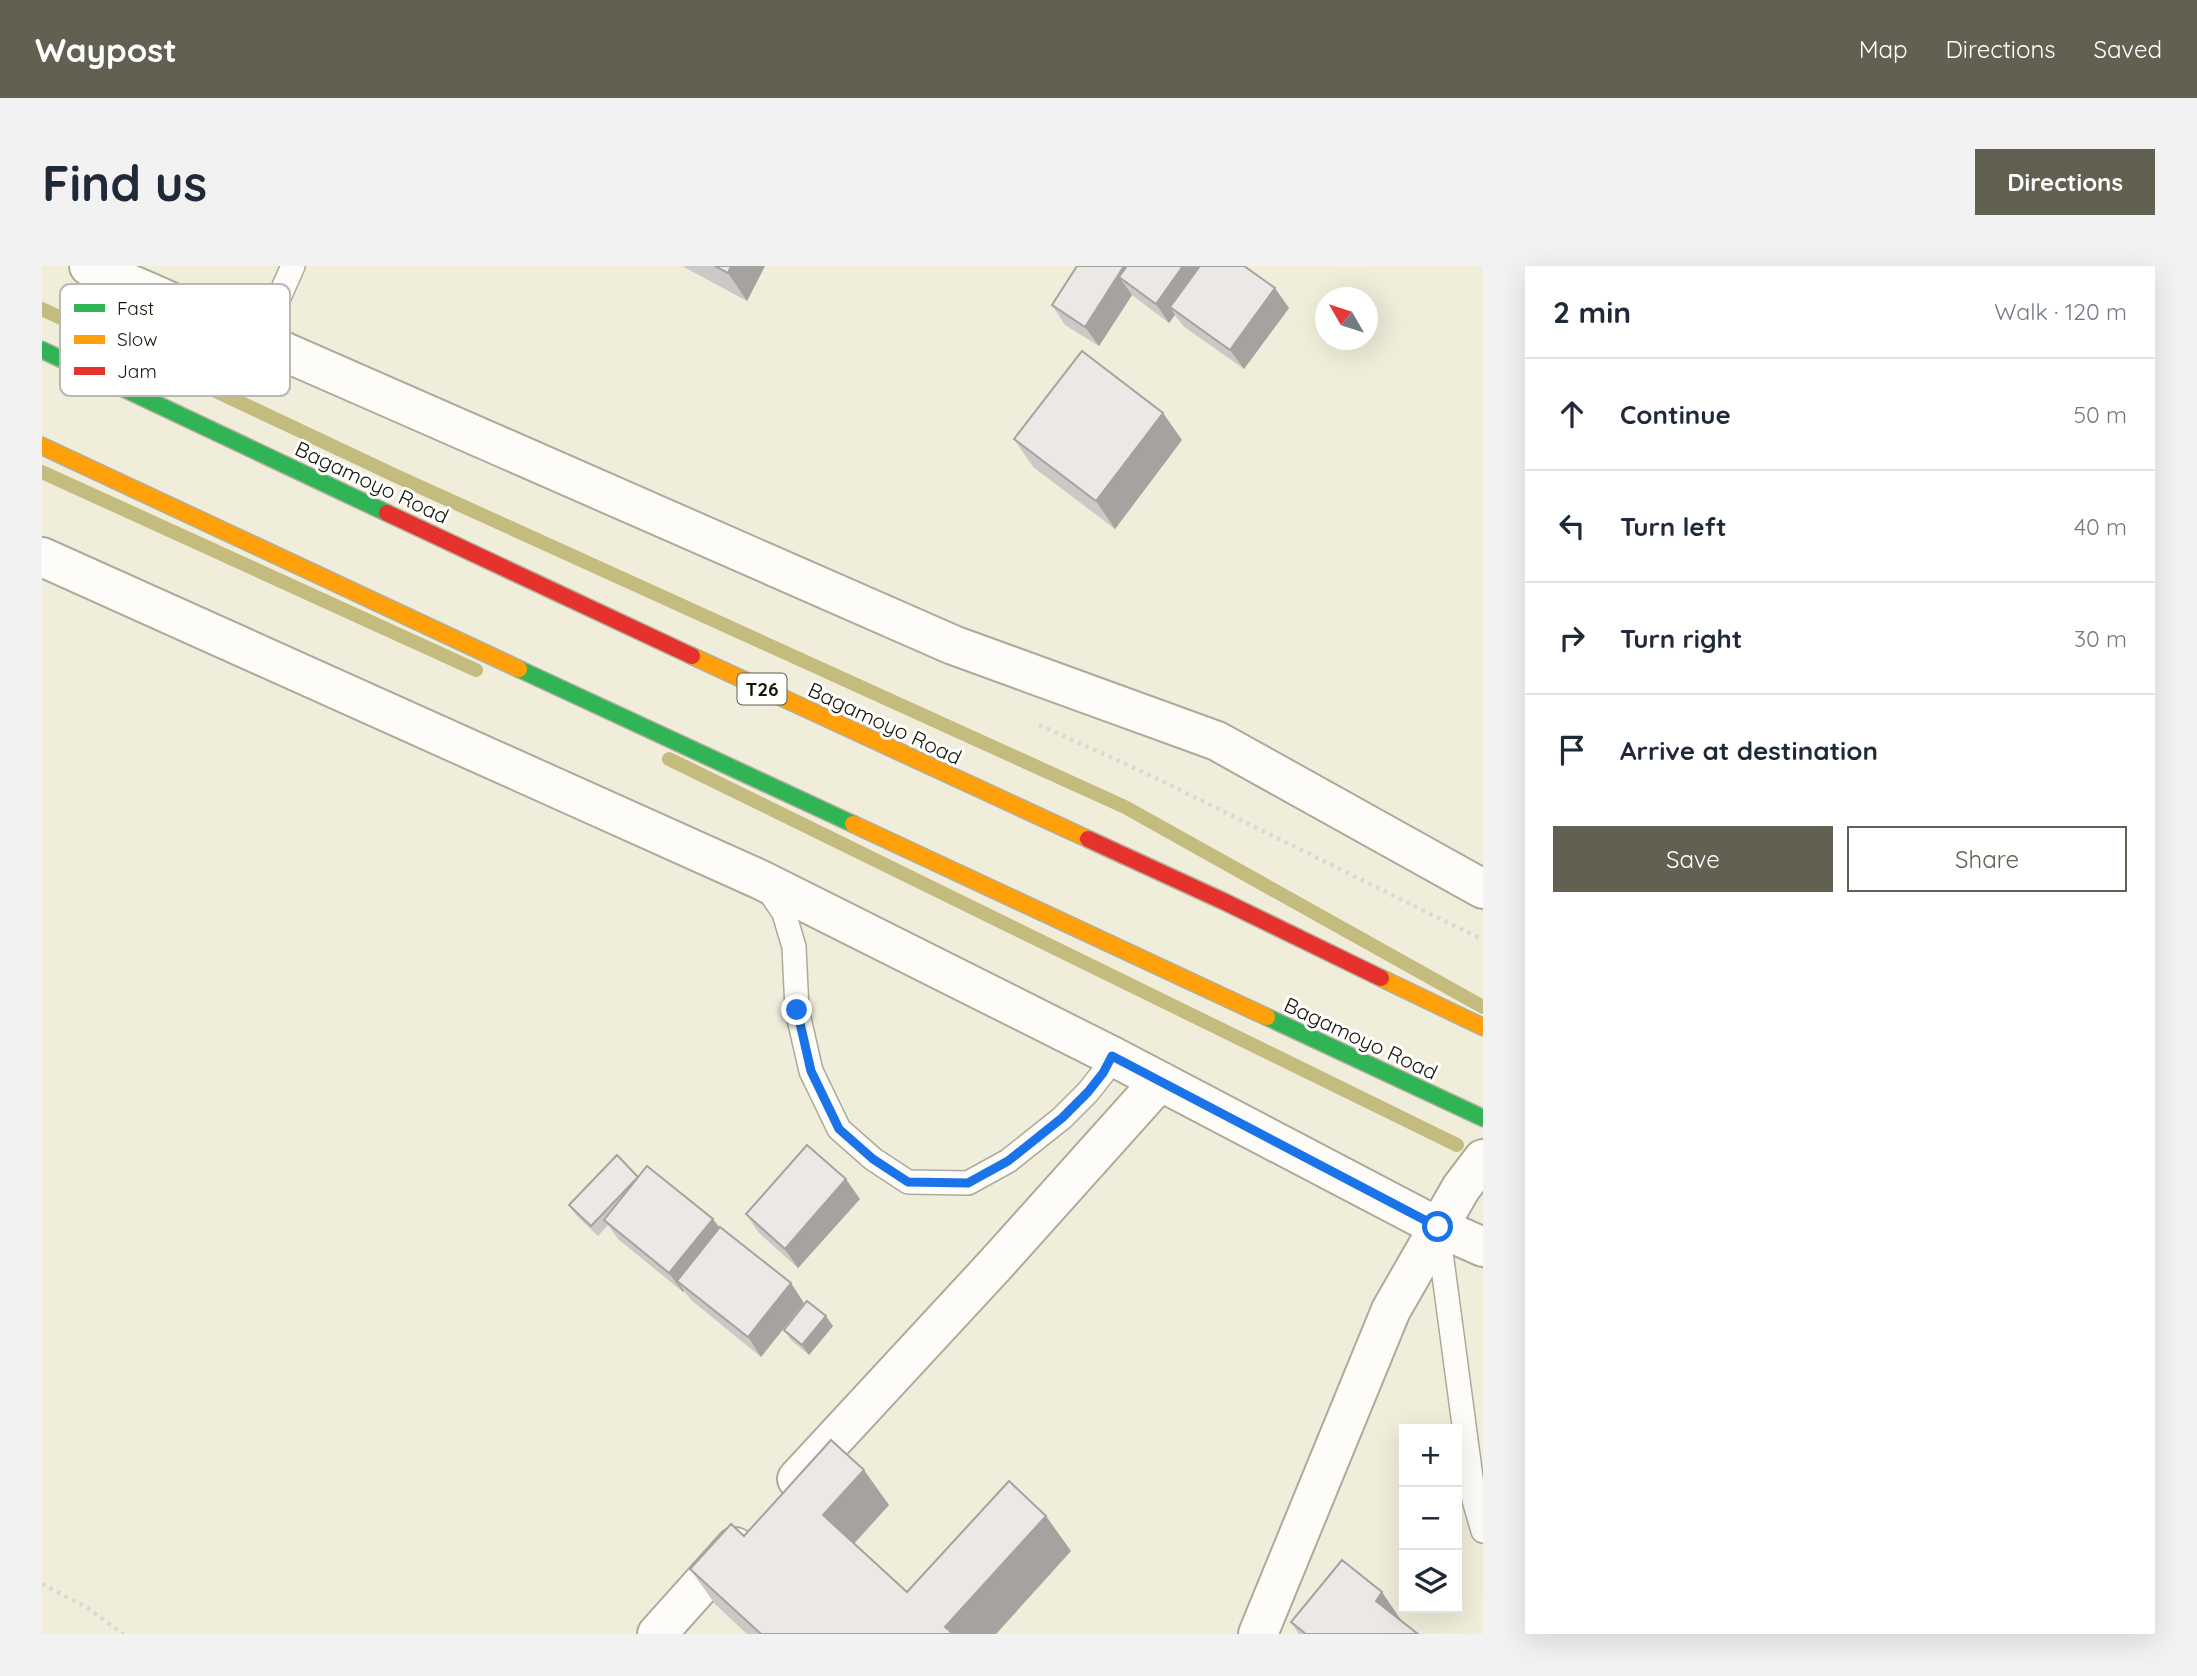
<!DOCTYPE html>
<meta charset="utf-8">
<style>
body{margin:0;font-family:Quicksand,sans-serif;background:#f2f2f3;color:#1f2937}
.controls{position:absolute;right:21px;bottom:21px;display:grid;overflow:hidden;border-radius:0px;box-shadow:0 7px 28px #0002}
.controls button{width:63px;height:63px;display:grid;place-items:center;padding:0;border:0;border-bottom:2px solid #e0e1e3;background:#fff;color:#1f2937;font:35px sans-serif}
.compass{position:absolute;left:1273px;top:21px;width:63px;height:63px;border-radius:50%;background:#fff;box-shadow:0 7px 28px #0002;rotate:309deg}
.stop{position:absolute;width:21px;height:21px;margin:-16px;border:5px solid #1a73e8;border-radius:50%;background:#fff}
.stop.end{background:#1a73e8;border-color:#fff;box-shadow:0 2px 7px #0008}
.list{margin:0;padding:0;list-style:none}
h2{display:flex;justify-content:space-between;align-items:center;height:91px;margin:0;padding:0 28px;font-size:30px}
h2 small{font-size:23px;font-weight:400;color:#747a83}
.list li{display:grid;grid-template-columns:46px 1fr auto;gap:21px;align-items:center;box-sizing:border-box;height:112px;padding:0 28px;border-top:2px solid #e0e1e3}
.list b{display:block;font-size:26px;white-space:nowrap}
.list em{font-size:23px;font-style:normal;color:#747a83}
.actions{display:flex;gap:14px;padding:21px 28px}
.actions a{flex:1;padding:16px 0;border:2px solid #626051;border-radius:0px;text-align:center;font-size:24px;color:#626051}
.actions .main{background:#626051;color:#fff}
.icon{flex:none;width:38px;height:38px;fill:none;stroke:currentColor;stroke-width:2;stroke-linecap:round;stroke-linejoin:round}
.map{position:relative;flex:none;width:1441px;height:1368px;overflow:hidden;border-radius:0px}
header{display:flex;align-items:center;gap:42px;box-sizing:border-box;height:98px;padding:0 35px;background:#626051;color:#fff}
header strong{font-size:33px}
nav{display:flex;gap:38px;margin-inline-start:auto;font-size:24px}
.intro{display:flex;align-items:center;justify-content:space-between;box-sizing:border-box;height:168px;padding:0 42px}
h1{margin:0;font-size:49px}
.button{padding:18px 32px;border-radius:0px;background:#626051;color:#fff;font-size:24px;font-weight:700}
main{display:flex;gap:42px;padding:0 42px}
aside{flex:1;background:#fff;border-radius:0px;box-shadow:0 7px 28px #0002}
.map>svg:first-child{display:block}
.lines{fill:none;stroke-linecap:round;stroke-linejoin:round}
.stream{stroke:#c3bc7e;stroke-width:14}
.lane-casing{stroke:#acaa9a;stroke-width:26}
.street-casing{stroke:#acaa9a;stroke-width:42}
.fast-casing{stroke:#b1af9c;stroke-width:19}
.slow-casing{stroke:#b1af9c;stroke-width:19}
.jam-casing{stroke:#b1af9c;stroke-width:19}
.path{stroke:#dad9d2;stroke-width:4.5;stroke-dasharray:3.5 5;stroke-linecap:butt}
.lane{stroke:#fdfcf9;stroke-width:23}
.street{stroke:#fdfcf9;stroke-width:38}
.fast{stroke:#30b455;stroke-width:16}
.slow{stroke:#ff9f0a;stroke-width:16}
.jam{stroke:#e5322d;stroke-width:16}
.wall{fill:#cbc8c5}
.shaded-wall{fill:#a5a2a0}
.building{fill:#ece8e5;stroke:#a5a2a0;stroke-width:2}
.route{stroke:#1a73e8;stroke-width:9}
.labels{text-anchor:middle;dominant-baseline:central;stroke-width:6;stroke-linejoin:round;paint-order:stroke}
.shield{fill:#fff;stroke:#5c5a51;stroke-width:2}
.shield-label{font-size:19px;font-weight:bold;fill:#161407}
.street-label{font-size:21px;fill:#161407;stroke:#fff}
.key{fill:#fff;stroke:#b9b8b5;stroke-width:2}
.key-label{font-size:19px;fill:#161407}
</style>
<header>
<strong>Waypost</strong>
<nav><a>Map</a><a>Directions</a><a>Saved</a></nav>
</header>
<div class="intro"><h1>Find us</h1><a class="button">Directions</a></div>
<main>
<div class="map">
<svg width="1441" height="1368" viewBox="0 0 1441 1368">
<rect width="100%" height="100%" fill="#f0eeda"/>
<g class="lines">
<path class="stream" d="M 0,43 L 352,209 L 1083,541 L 1441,741
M 0,206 L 434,404
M 627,493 L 1415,879"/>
<g class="lane-casing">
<path id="lane" d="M 218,74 L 251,0
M 725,622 L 742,647 L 752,681 L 755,744 L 769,805 L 797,863 L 831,893 L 866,916 L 926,917 L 966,895 L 1020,852 L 1046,826 L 1061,807 L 1070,790
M 1396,964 L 1432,1234 L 1441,1265"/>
</g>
<g class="street-casing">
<path id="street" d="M 47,0 L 911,379 L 1175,475 L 1441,623
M 0,291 L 719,614 L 1070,790 L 1396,961 L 1441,981
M 755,1213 L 954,998 L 1118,815
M 615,1368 L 693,1281
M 1216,1368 L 1349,1044 L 1419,922 L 1441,893"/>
</g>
<g class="fast-casing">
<path id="fast" d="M 0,84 L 345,247
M 477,403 L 811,558
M 1225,751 L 1441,852"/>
</g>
<g class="slow-casing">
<path id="slow" d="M 0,180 L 477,403
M 650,390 L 1046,573
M 811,558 L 1225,751
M 1339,712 L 1441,761"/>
</g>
<g class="jam-casing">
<path id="jam" d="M 345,247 L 650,390
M 1046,573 L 1183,636 L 1339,712"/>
</g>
<path class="path" d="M 997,459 L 1110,510 L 1441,674
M 0,1318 L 44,1341 L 81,1368"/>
<use href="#lane" class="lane"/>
<use href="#street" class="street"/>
<use href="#fast" class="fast"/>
<use href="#slow" class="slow"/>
<use href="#jam" class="jam"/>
</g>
<path class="wall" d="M 640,0 L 723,0 L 705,35 Z
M 1035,0 L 1247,42 L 1202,103 L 1141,60 L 1133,49 L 1127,57 L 1090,29 L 1057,80 L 1023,59 L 1010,39 Z
M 972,173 L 1140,174 L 1073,263 L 991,201 Z
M 596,911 L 671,953 L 678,962 L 762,1037 L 719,1091 L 649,1034 L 642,1025 L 641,1026 L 576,973 L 566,959 L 556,970 L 534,949 L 527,939 Z
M 818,933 L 756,1002 L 717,967 L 704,948 Z
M 791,1060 L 767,1089 L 749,1074 L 742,1064 Z
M 847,1239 L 812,1278 L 865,1326 L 1029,1285 L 954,1368 L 705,1368 L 673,1338 L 648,1303 L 702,1270 Z
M 1359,1354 L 1359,1355 L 1376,1368 L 1257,1368 L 1249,1356 Z"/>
<path class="shaded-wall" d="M 689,0 L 723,0 L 705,35 L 686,7 Z
M 1082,0 L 1108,0 L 1077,11 L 1090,29 L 1057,80 L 1043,61 Z
M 1141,0 L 1168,0 L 1128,41 L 1133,49 L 1127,57 L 1114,38 Z
M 1233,22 L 1247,42 L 1202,103 L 1188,84 Z
M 1121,147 L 1140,174 L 1073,263 L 1054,235 Z
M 804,913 L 818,933 L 756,1002 L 743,983 Z
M 671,953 L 685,972 L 635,1015 L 642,1025 L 641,1026 L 627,1007 Z
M 749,1017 L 762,1037 L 719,1091 L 706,1071 Z
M 784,1050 L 791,1060 L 767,1089 L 760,1079 Z
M 822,1204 L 847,1239 L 806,1284 L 781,1249 Z
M 1004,1250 L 1029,1285 L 954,1368 L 908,1368 L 903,1361 Z
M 1340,1326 L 1359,1354 L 1353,1362 L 1334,1335 Z"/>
<path class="building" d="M 673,0 L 689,0 L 686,7 Z
M 1035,0 L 1082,0 L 1043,61 L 1010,39 Z
M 1085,0 L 1141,0 L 1114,38 L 1077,11 Z
M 1158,0 L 1202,0 L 1233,22 L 1188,84 L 1128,41 Z
M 1040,85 L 1121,147 L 1054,235 L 972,173 Z
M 765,879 L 804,913 L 743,983 L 704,948 Z
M 575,889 L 596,911 L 549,960 L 527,939 Z
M 605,900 L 671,953 L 627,1007 L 562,954 Z
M 678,961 L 749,1017 L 706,1071 L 635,1015 Z
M 765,1035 L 784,1050 L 760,1079 L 742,1064 Z
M 789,1174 L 822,1204 L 781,1249 L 865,1326 L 967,1215 L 1004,1250 L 903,1361 L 911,1368 L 719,1368 L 648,1303 L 689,1258 L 702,1270 Z
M 1300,1294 L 1340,1326 L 1334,1335 L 1376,1368 L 1264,1368 L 1249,1356 Z"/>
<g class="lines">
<path class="route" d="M 755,744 L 769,805 L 797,863 L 831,893 L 866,916 L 926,917 L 966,895 L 1020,852 L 1046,826 L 1061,807 L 1070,790 L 1396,961"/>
</g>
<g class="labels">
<rect class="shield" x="695.5" y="407.5" width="49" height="31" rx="5"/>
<g class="shield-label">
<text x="720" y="423">T26</text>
</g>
<g class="street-label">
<text transform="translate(330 216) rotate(25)">Bagamoyo Road</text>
<text transform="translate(843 457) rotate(25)">Bagamoyo Road</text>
<text transform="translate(1319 772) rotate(25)">Bagamoyo Road</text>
</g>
</g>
<rect x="18" y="18" width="230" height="112" rx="10" class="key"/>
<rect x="32" y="38" width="31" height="8" fill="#30b455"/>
<rect x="32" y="69" width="31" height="9" fill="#ff9f0a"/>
<rect x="32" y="101" width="31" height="8" fill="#e5322d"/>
<g class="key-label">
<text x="75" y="49">Fast</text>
<text x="75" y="80">Slow</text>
<text x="75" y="112">Jam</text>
</g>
</svg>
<div class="controls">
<button>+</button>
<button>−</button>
<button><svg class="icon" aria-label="layers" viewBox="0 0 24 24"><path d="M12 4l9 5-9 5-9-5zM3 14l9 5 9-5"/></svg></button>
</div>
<svg class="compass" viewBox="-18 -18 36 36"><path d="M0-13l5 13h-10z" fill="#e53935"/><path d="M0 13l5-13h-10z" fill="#747a83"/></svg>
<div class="stop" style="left:1396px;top:961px"></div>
<div class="stop end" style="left:755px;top:744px"></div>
</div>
<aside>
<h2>2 min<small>Walk · 120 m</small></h2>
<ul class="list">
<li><svg class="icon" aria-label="ahead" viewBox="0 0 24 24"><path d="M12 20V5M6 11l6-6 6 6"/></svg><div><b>Continue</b></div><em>50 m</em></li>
<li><svg class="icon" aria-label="left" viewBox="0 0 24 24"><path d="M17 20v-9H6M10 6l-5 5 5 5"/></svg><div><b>Turn left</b></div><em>40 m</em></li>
<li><svg class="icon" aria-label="right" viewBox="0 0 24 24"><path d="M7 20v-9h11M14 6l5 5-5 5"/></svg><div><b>Turn right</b></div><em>30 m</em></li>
<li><svg class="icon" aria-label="arrive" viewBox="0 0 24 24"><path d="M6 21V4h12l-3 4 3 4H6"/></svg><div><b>Arrive at destination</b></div></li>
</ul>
<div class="actions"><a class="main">Save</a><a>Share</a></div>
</aside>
</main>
